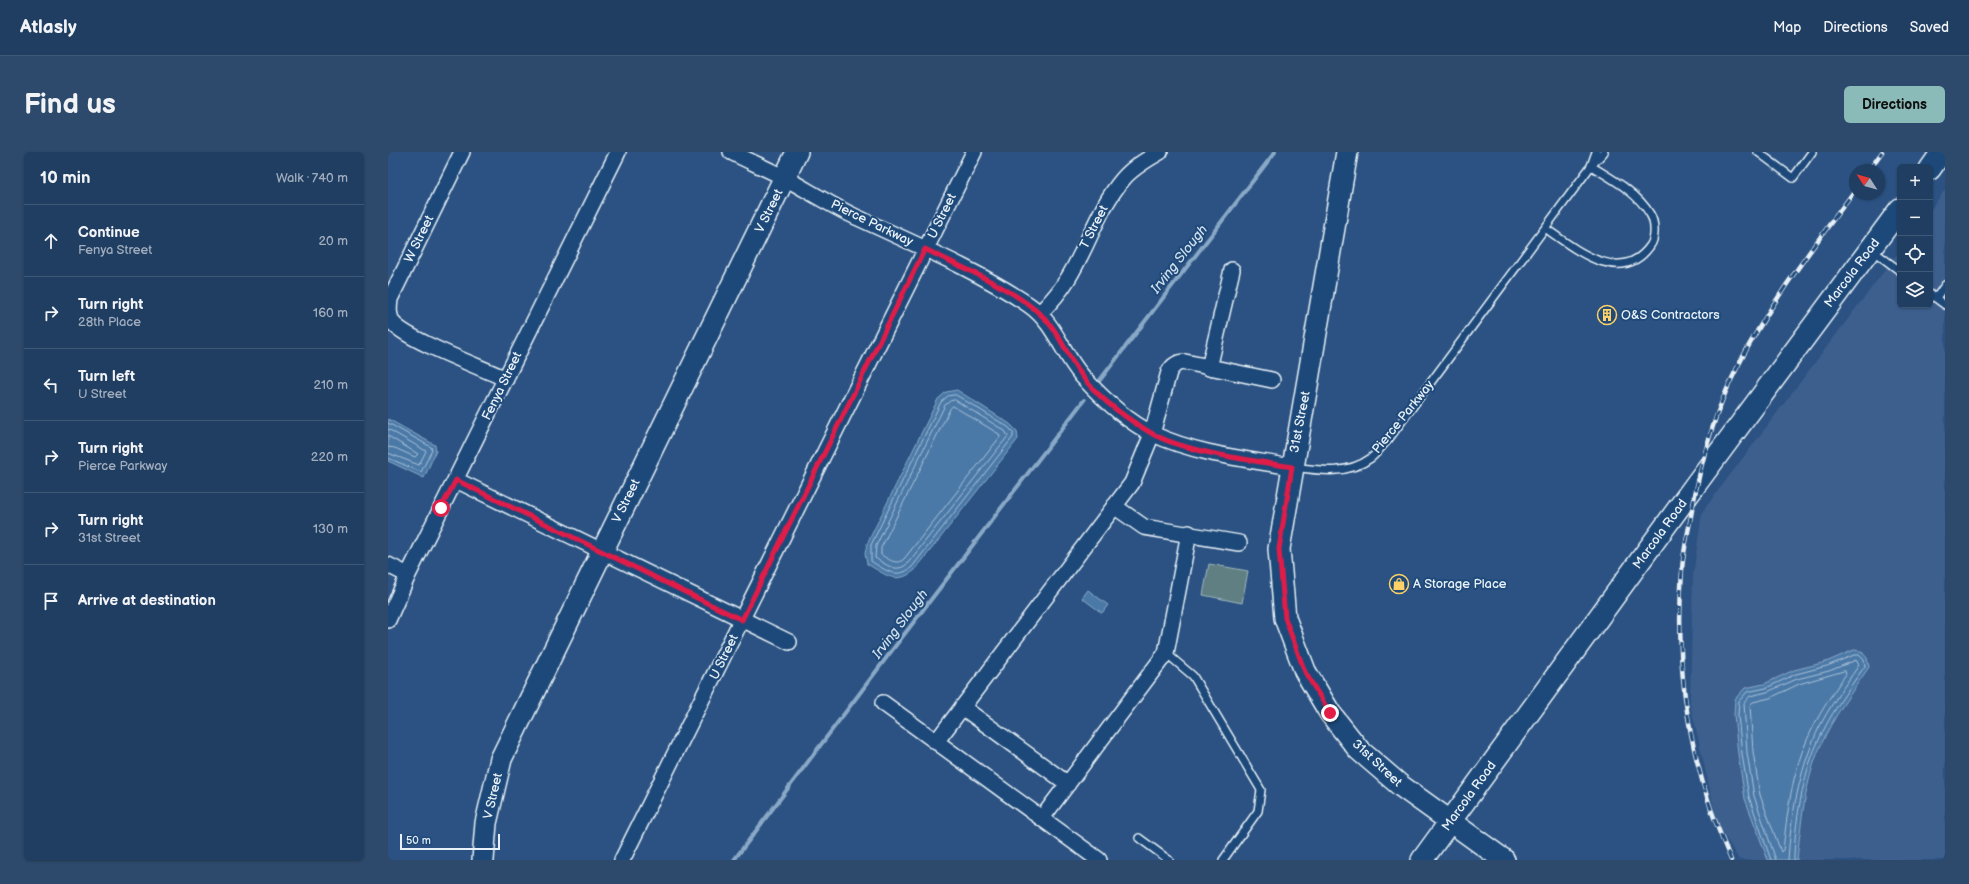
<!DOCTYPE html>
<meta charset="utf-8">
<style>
body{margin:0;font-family:"Balsamiq Sans",sans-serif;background:#2d496b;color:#f1f3f6}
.controls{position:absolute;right:12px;top:12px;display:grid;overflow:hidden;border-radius:6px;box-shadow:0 1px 3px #0004}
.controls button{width:36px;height:36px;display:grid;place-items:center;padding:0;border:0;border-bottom:1px solid #3d5777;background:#203e62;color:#f1f3f6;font:20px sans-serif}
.compass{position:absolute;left:1461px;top:12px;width:36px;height:36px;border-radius:50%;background:#203e62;box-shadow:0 1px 3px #0004;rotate:306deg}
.scale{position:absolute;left:12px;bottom:10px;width:100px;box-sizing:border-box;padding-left:4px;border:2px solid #e8f1f8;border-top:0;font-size:11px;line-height:14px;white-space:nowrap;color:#e8f1f8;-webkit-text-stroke:3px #1f4a7a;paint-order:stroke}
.stop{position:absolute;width:12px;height:12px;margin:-9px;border:3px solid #e11d48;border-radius:50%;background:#fff}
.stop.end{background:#e11d48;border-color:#fff;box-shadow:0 1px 4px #0008}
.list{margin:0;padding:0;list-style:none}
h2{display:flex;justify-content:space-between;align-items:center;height:52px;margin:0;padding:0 16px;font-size:17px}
h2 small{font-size:13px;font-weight:400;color:#a2aebe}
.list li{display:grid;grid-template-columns:26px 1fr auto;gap:12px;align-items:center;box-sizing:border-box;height:72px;padding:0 16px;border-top:1px solid #3d5777}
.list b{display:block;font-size:15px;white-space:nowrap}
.list p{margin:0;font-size:13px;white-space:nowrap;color:#a2aebe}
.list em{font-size:13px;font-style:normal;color:#a2aebe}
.icon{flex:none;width:22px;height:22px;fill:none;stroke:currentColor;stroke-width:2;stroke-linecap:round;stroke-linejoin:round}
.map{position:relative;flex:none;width:1557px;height:708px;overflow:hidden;border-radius:6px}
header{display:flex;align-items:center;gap:24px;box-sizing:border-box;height:56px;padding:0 20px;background:#203e62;border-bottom:1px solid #3d5777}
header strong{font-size:19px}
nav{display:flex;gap:22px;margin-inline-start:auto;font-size:14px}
.intro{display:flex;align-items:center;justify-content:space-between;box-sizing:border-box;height:96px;padding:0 24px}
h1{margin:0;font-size:28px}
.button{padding:10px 18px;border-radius:6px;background:#8bbbb9;color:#111;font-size:14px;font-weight:700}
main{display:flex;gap:24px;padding:0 24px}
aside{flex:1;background:#203e62;border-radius:6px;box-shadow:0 1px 3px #0004}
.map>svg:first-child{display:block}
.built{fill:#3e5f8e}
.green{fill:#5e7f83;stroke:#a3b8be}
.water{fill:#4b79a7;stroke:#8aa9c7}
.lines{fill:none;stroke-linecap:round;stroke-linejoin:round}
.shore{stroke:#a9c1d8;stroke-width:1}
.stream{stroke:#8aa9c7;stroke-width:4}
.lane-casing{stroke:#e8f1f8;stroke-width:10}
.street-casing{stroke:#e8f1f8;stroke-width:18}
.secondary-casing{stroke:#e8f1f8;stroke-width:24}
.lane{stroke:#1f4a7a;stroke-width:7}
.street{stroke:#1f4a7a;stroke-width:15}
.secondary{stroke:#1f4a7a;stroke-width:21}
.rail-casing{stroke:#e8f1f8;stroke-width:4.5}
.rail{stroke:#1f4a7a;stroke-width:3;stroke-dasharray:9;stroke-linecap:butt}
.route{stroke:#e11d48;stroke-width:5}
.labels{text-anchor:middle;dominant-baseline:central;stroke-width:4;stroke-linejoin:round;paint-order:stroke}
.street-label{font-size:13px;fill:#e8f1f8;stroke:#1f4a7a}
.poi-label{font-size:13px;fill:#e8f1f8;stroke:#1f4a7a;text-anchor:start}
.water-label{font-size:14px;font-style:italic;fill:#d0dfec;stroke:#1f4a7a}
</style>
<header>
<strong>Atlasly</strong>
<nav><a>Map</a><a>Directions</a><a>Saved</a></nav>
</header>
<div class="intro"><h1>Find us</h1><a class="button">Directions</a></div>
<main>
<aside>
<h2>10 min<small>Walk · 740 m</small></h2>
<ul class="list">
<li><svg class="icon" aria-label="ahead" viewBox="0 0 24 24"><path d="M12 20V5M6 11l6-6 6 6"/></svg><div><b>Continue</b><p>Fenya Street</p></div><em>20 m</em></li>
<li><svg class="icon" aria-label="right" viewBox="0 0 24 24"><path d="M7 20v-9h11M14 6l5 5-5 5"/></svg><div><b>Turn right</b><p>28th Place</p></div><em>160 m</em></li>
<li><svg class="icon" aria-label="left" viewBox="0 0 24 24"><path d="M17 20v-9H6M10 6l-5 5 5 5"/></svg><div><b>Turn left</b><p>U Street</p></div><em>210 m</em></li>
<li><svg class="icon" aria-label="right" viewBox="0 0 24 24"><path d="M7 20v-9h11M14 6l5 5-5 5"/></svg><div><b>Turn right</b><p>Pierce Parkway</p></div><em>220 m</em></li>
<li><svg class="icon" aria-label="right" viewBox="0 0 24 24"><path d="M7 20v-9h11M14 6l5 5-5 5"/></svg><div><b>Turn right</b><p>31st Street</p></div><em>130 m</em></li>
<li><svg class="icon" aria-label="arrive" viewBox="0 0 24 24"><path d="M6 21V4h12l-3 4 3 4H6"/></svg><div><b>Arrive at destination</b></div></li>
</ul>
</aside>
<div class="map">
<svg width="1557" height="708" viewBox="0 0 1557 708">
<rect width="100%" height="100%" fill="#2b5282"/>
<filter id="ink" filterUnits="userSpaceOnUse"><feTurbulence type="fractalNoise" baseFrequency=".025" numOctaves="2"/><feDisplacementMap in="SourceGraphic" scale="8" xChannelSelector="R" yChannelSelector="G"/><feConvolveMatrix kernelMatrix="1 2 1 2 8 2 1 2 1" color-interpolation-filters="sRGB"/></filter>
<g filter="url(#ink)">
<path class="built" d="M 1557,38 L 1557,708 L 1351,708 L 1330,673 L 1302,551 L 1305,424 L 1314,360 L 1512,98 L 1512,153 L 1542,153 L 1542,58 Z"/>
<path class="green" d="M 821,412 L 860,419 L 854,451 L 815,443 Z"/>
<path class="water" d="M 569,238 L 622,272 L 629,279 L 630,287 L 527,418 C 508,434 497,422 479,412 L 477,402 L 479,392 L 550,247 L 558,240 Z
M 0,267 L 47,293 L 48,299 L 36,326 L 0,309 Z
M 700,438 L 720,453 L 714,461 L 694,446 Z
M 1466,498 L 1473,499 L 1479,506 L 1481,515 C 1464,540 1445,565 1433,593 C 1417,628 1413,671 1409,708 L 1380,708 L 1357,647 L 1350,602 L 1346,563 L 1347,547 L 1357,536 L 1376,532 L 1406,518 L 1438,510 Z"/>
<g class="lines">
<path class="shore" d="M 568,243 L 620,275 L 625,280 L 625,285 L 524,415 C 509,428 497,418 483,409 L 483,393 L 553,250 L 560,244 Z
M 567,248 L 617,279 L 620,284 L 520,411 C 509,422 499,413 487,406 L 488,394 L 557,253 L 562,249 Z
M 565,254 L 611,282 L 612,285 L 516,407 C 508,414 501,407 493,403 L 493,396 L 562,257 Z
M 0,271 L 43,295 L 44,298 L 33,320 L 0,306
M 0,277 L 38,299 L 31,313 L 0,301
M 0,284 L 30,302 L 27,305 L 7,296 L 0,295
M 1457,519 L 1458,522 C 1443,543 1429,565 1419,588 C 1404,621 1399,662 1395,698 L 1393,700 L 1372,643 L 1365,600 L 1362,553 L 1365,550 L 1382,546 L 1411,532 Z
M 1383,708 L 1361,645 L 1354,602 L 1350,563 L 1351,549 L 1359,540 L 1378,536 L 1408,522 L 1439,514 L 1466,503 L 1471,503 L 1476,508 L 1477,514 C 1459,539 1441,564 1429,592 C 1415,622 1406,675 1406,708
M 1388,708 L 1366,644 L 1359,601 L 1356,551 L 1362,544 L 1379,540 L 1409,527 L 1441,519 L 1468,508 L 1471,513 C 1454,538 1434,564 1424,592 C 1410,627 1402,670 1400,708"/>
<path class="stream" d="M 712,228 L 887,0
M 346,708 L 505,497 L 696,248"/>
<g class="lane-casing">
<path id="lane" d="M 1370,0 L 1405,26 L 1424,0
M 1157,76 C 1187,97 1233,135 1262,94 C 1268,86 1267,70 1262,62 C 1249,40 1224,27 1203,14 L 1208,0
M 1484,98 L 1512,119
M 1542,142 L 1557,153
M 1548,146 L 1557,133
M 906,315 C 933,319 960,323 983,306 C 989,301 995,293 1000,288 L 1203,14 L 1216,0
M 778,501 L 805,524 L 873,638 L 870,659 L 835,708
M 751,686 L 781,708"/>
</g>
<g class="street-casing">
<path id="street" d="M 74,0 L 2,147 C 1,156 0,163 5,171 C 19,188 95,216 118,227
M 343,0 C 361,9 379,17 397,26 C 419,38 441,52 464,63 C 521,90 588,117 641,153 C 667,171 674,201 694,224 C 714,246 738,269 765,282 C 808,302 858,307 904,315
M 652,161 C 662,151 671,141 679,128 C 700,95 710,56 735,27 C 745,15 760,7 772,0
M 821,216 L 844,118
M 68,328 L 401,490
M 726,354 L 756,375 L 851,391
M 0,413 L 20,423
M 0,468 L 20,423 L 230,0
M 495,551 L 711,708
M 574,555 L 680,632
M 548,590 L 744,331 L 764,282 L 781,220 C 785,213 789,210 797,210 L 884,228
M 654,666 L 778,501 L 801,381
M 234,708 L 586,0"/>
</g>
<g class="secondary-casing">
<path id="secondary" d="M 959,0 L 891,397 L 897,466 L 917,519 L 942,561 L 971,598 L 1013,634 L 1116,708
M 1542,17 L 1554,0
M 95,708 L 98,671 L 113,607 L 409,0
M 1034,708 L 1308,332 L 1512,57"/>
</g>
<use href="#lane" class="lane"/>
<use href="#street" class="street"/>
<use href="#secondary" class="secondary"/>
<g class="rail-casing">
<path id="rail" d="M 1481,18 L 1494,0
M 1343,708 C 1336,691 1329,675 1323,657 C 1297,581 1288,498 1294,418 C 1295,400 1300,382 1303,364 C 1312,313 1325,262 1349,216 C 1381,152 1425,95 1467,38"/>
</g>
<use href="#rail" class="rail"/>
</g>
</g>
<g class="lines" filter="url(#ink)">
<path class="route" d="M 53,356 L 68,328 L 354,468 L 537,97 C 572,115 622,135 651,161 C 669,176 677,199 690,218 C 707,244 736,265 763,281 C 798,301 863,308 904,315 L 891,397 L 897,466 L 917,520 L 942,561"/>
</g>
<defs>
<g id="building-ring" transform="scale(1)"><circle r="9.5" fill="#1f4a7a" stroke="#ffd166" stroke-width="1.5"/><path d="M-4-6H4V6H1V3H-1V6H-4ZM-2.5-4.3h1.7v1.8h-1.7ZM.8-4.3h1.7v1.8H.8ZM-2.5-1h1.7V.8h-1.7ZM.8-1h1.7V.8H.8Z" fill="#ffd166"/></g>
<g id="shop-ring" transform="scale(1)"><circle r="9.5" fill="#1f4a7a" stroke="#ffd166" stroke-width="1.5"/><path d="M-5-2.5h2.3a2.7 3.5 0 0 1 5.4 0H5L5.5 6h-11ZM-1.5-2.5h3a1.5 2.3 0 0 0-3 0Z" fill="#ffd166"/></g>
</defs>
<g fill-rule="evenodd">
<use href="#building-ring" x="1219" y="163"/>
<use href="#shop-ring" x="1011" y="432"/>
</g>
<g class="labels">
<g class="street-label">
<text transform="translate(381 59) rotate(-64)">V Street</text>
<text transform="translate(554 64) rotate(-64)">U Street</text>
<text transform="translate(484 71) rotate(26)">Pierce Parkway</text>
<text transform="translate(706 75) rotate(-63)">T Street</text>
<text transform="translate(31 87) rotate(-64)">W Street</text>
<text transform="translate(1464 121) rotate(-53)">Marcola Road</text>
<text transform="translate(114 234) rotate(-64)">Fenya Street</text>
<text transform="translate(1015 265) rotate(-51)">Pierce Parkway</text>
<text transform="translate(912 270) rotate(-79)">31st Street</text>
<text transform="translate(238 349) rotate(-64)">V Street</text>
<text transform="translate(1272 382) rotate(-54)">Marcola Road</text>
<text transform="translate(336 505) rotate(-64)">U Street</text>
<text transform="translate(989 611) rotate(43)">31st Street</text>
<text transform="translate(105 644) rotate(-77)">V Street</text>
<text transform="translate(1081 644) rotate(-54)">Marcola Road</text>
</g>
<g class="poi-label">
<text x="1233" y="163">O&amp;S Contractors</text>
<text x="1025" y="432">A Storage Place</text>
</g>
<g class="water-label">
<text transform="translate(791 107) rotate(-52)">Irving Slough</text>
<text transform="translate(512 472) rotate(-53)">Irving Slough</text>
</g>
</g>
</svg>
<div class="controls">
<button>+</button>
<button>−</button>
<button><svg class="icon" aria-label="locate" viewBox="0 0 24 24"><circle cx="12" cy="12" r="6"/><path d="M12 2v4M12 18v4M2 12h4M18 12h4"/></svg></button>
<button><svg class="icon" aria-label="layers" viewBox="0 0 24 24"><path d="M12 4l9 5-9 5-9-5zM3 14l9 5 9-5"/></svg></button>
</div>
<svg class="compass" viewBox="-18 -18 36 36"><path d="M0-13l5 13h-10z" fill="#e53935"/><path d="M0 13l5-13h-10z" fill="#a2aebe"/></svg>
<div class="scale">50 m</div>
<div class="stop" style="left:53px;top:356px"></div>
<div class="stop end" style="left:942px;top:561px"></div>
</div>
</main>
